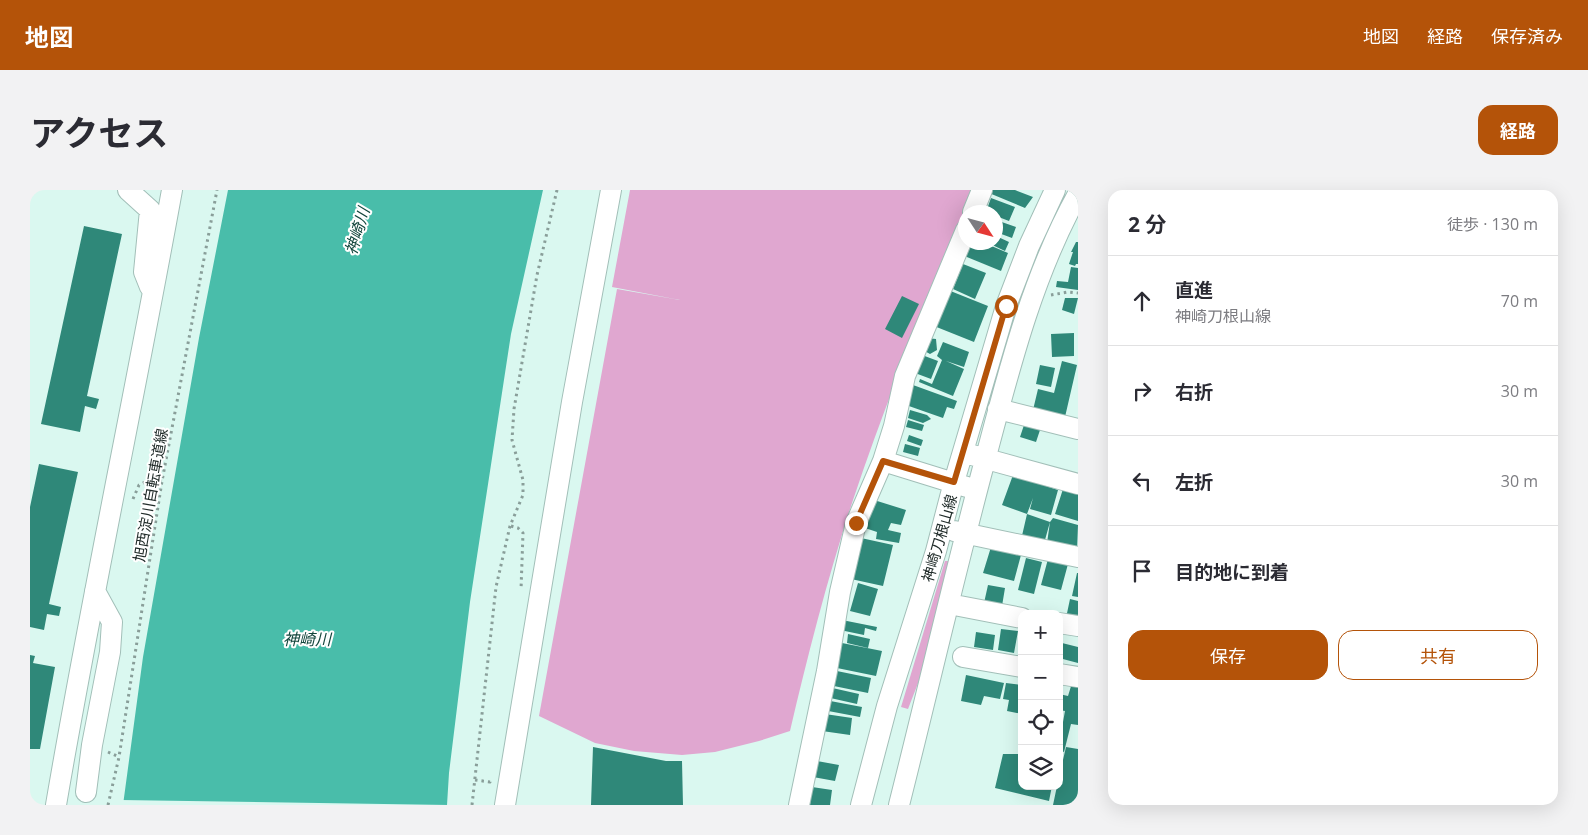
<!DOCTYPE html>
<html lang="ja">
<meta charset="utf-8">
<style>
body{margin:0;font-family:"Open Sans","Noto Sans JP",sans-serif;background:#f2f2f3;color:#2b2b33}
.controls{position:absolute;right:15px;bottom:15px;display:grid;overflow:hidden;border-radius:10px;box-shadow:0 5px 20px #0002}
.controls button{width:45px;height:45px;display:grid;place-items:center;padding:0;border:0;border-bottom:1px solid #e1e1e2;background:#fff;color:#2b2b33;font:25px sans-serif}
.compass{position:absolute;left:928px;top:15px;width:45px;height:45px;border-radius:50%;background:#fff;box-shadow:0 5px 20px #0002;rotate:126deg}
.stop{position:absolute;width:15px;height:15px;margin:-11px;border:4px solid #b45309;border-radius:50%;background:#fff}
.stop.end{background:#b45309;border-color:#fff;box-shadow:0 1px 5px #0008}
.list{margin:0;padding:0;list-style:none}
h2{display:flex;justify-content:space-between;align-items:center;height:65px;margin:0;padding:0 20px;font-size:21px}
h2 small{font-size:16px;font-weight:400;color:#7c7c81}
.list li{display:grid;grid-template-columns:32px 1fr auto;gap:15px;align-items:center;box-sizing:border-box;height:90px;padding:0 20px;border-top:1px solid #e1e1e2}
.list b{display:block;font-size:19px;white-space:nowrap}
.list p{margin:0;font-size:16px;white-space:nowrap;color:#7c7c81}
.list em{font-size:16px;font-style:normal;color:#7c7c81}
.actions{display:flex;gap:10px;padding:15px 20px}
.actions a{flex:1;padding:11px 0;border:1px solid #b45309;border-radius:15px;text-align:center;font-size:18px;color:#b45309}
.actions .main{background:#b45309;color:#fff}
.icon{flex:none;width:28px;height:28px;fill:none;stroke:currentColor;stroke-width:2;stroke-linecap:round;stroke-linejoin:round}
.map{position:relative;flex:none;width:1048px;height:615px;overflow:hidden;border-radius:15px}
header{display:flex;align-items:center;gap:30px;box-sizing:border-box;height:70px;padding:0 25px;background:#b45309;color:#fff}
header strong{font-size:24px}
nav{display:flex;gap:28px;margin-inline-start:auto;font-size:18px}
.intro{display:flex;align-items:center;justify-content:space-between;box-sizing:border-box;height:120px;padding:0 30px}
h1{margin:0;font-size:35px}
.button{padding:12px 22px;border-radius:15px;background:#b45309;color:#fff;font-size:18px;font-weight:700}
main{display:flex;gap:30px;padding:0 30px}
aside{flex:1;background:#fff;border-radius:15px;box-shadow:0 5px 20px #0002}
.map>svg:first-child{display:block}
.green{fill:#e0a7d0}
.water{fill:#49bdaa}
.pier{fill:#daf8f0}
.building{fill:#2f8879}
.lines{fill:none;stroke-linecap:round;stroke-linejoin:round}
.minor-casing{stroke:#a2bfb8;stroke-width:22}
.path{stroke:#899e99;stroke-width:3;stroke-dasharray:2.5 4;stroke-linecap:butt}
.minor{stroke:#fff;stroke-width:20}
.route{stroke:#b45309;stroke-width:6}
.labels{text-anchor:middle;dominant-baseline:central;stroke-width:4;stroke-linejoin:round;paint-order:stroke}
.street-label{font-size:15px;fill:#212c2a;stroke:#fff}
.water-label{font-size:16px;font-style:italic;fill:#13463d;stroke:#fff}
</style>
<header>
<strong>地図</strong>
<nav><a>地図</a><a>経路</a><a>保存済み</a></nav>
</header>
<div class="intro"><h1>アクセス</h1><a class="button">経路</a></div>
<main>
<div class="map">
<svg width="1048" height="615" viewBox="0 0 1048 615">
<rect width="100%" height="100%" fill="#daf8f0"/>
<path class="green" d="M 600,0 L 944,0 C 901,102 858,205 823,310 C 798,386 778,464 760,541 L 729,551 L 685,562 L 652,565 L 604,561 L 565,553 L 509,526 L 587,99 L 650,110 L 582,97 Z
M 915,371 L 918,371 L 919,374 L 892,483 L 878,519 L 871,517 Z"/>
<path class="water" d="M 198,0 L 513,0 L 481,144 L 440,412 L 419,583 L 417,615 L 93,615 L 113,467 L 169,148 Z"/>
<path class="pier" d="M 91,610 L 419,615 L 90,615 Z"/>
<path class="building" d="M 960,0 L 985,0 L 1003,7 L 995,18 L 959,3 Z
M 961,8 L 985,17 L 979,31 L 966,26 L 966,22 L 956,22 Z
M 966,30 L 986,37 L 982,48 L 966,42 Z
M 54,36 L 92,44 L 57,206 L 69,209 L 66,219 L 55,216 L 50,242 L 11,234 Z
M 966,46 L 979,52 L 975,61 L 956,52 L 966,52 Z
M 937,52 L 952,52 L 978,63 L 971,81 L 932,65 Z
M 1046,52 L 1048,52 L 1048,74 L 1046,74 L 1045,76 L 1039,74 L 1043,62 L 1041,62 Z
M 933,74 L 956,83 L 945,109 L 923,99 Z
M 1041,77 L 1048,78 L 1048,100 L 1026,97 L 1027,91 L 1038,92 Z
M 918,100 L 958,116 L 944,152 L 904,136 Z
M 872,106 L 889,114 L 872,148 L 855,139 Z
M 1035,108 L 1048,108 L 1044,124 L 1032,120 Z
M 1044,143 L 1044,166 L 1022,167 L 1021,144 Z
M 897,148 L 906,149 L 907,160 L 900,164 L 891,159 Z
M 913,152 L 939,162 L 934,177 L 916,171 L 934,179 L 923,206 L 889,192 L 890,189 L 902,194 L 912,170 L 907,166 Z
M 892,165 L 908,171 L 901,189 L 885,183 Z
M 1032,171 L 1047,175 L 1035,227 L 1003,220 L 1008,199 L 1024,203 Z
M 1010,175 L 1025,178 L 1021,197 L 1006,194 Z
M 883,195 L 927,211 L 924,219 L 917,217 L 913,228 L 876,215 Z
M 880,220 L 897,225 L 901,229 L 893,233 L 878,228 Z
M 878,230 L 894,235 L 892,241 L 876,237 Z
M 995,232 L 1011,237 L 1006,252 L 990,247 Z
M 879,245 L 893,250 L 891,256 L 877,251 Z
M 875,254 L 890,258 L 888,266 L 873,262 Z
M 9,274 L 48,282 L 19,414 L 31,417 L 29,426 L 17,424 L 14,440 L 0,437 L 0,317 Z
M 983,285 L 1028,300 L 1021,325 L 1000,319 L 1003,308 L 997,324 L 972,315 Z
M 1033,299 L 1048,304 L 1048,331 L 1025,324 Z
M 844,310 L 876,320 L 871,335 L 861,333 L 858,340 L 871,343 L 869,353 L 846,349 L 847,342 L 835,338 Z
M 997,324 L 1020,332 L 1013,357 L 991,350 Z
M 1023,328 L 1048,335 L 1047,361 L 1017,353 L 1020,332 Z
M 831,348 L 863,355 L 853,396 L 821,389 Z
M 961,357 L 991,365 L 984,391 L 953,383 Z
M 996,368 L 1012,372 L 1004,404 L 988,400 Z
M 1018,369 L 1038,374 L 1031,400 L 1011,395 Z
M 1047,383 L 1048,383 L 1048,407 L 1042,406 Z
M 828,393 L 848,399 L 840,426 L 820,421 Z
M 958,395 L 975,398 L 972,416 L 954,413 Z
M 1040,409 L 1048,411 L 1048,431 L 1036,428 Z
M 812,430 L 847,437 L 846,441 L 835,438 L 834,445 L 810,440 Z
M 971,439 L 988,441 L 984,463 L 968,460 Z
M 946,442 L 965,445 L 963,460 L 944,457 Z
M 818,444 L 840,449 L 838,458 L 817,453 Z
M 812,453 L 852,461 L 846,486 L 807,478 Z
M 1032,453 L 1048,457 L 1048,473 L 1029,468 Z
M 0,465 L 5,466 L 3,473 L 25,477 L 10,559 L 0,559 Z
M 802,480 L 841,488 L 838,503 L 799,495 Z
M 936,485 L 974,493 L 970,509 L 954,506 L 951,515 L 931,511 Z
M 976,493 L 992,495 L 992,524 L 977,521 L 979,510 L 973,509 Z
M 1042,493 L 1048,495 L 1048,535 L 1041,534 L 1034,562 L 1029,560 L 1029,531 L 1033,532 L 1035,521 L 1029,520 L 1029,504 L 1038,506 Z
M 798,497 L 829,504 L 827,514 L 796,507 Z
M 795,510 L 832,517 L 830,527 L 793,520 Z
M 795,524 L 822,528 L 820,545 L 792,541 Z
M 563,557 L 636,571 L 652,571 L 653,615 L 561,615 Z
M 1036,557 L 1048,559 L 1048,615 L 1023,615 L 1027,596 L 1029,596 L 1029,587 Z
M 973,564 L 992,564 L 992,596 L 1022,596 L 1019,611 L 965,598 Z
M 787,571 L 809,575 L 805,591 L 783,587 Z
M 782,597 L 802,600 L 800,615 L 780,615 Z"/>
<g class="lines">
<g class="minor-casing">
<path id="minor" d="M 98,0 L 120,20 L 114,82 L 120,97
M 943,22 L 952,0
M 968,219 L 1048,239
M 942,265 L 1048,294
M 853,271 L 864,236 L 875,186 L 936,40
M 924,341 L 1048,367
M 919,414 L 992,428
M 1029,433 L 1048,436
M 933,467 L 992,477
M 1029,484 L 1048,487
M 56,602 L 62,555 L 80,462 L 82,432 L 65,401
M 26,615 C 61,409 105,205 142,0
M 475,615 L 542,212 L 581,0
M 769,615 L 797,481 L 810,402 L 826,333 L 853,271 L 937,297
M 831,615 L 857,516 L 906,361 L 924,292 L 976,116 L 999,56 L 1025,0
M 869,615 C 899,496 926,377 958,259 C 981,172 1004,83 1048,4"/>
</g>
<path class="path" d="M 1021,105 L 1038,102 L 1048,103
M 103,309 L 109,295 L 119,290 L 132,291
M 481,336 L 488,338 L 493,343 L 491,400
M 78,562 L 89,567
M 445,590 L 460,592 L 460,591
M 78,615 L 89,567 L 132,291 L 187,0
M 442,615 L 466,397 L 480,336 L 493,305 L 493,290 L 482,250 L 484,219 L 507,85 L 527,0"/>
<use href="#minor" class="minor"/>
</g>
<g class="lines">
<path class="route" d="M 826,333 L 853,271 L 924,292 L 976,116"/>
</g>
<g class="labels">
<g class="street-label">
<text transform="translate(120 305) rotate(-80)">旭西淀川自転車道線</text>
<text transform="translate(909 348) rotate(-74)">神崎刀根山線</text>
</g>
<g class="water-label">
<text transform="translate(327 41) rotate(-73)">神崎川</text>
<text x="277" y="449">神崎川</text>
</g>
</g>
</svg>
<div class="controls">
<button>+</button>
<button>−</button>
<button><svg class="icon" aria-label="locate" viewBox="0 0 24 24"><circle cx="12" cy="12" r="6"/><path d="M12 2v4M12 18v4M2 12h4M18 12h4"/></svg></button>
<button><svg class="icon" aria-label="layers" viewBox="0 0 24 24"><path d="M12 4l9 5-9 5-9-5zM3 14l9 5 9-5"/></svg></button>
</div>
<svg class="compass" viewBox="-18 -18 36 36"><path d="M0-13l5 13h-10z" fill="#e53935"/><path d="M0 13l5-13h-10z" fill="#7c7c81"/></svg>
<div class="stop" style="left:976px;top:116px"></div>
<div class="stop end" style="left:826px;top:333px"></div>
</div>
<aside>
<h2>2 分<small>徒歩 · 130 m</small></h2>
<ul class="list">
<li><svg class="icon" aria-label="ahead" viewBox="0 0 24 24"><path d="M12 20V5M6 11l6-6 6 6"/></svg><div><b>直進</b><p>神崎刀根山線</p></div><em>70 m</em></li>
<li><svg class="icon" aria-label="right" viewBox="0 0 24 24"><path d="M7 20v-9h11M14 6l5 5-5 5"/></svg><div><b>右折</b></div><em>30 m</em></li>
<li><svg class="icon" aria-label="left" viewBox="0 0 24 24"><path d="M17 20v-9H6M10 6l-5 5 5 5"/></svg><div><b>左折</b></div><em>30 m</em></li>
<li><svg class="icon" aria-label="arrive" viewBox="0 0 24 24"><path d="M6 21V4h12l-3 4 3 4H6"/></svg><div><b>目的地に到着</b></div></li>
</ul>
<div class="actions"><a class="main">保存</a><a>共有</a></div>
</aside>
</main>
